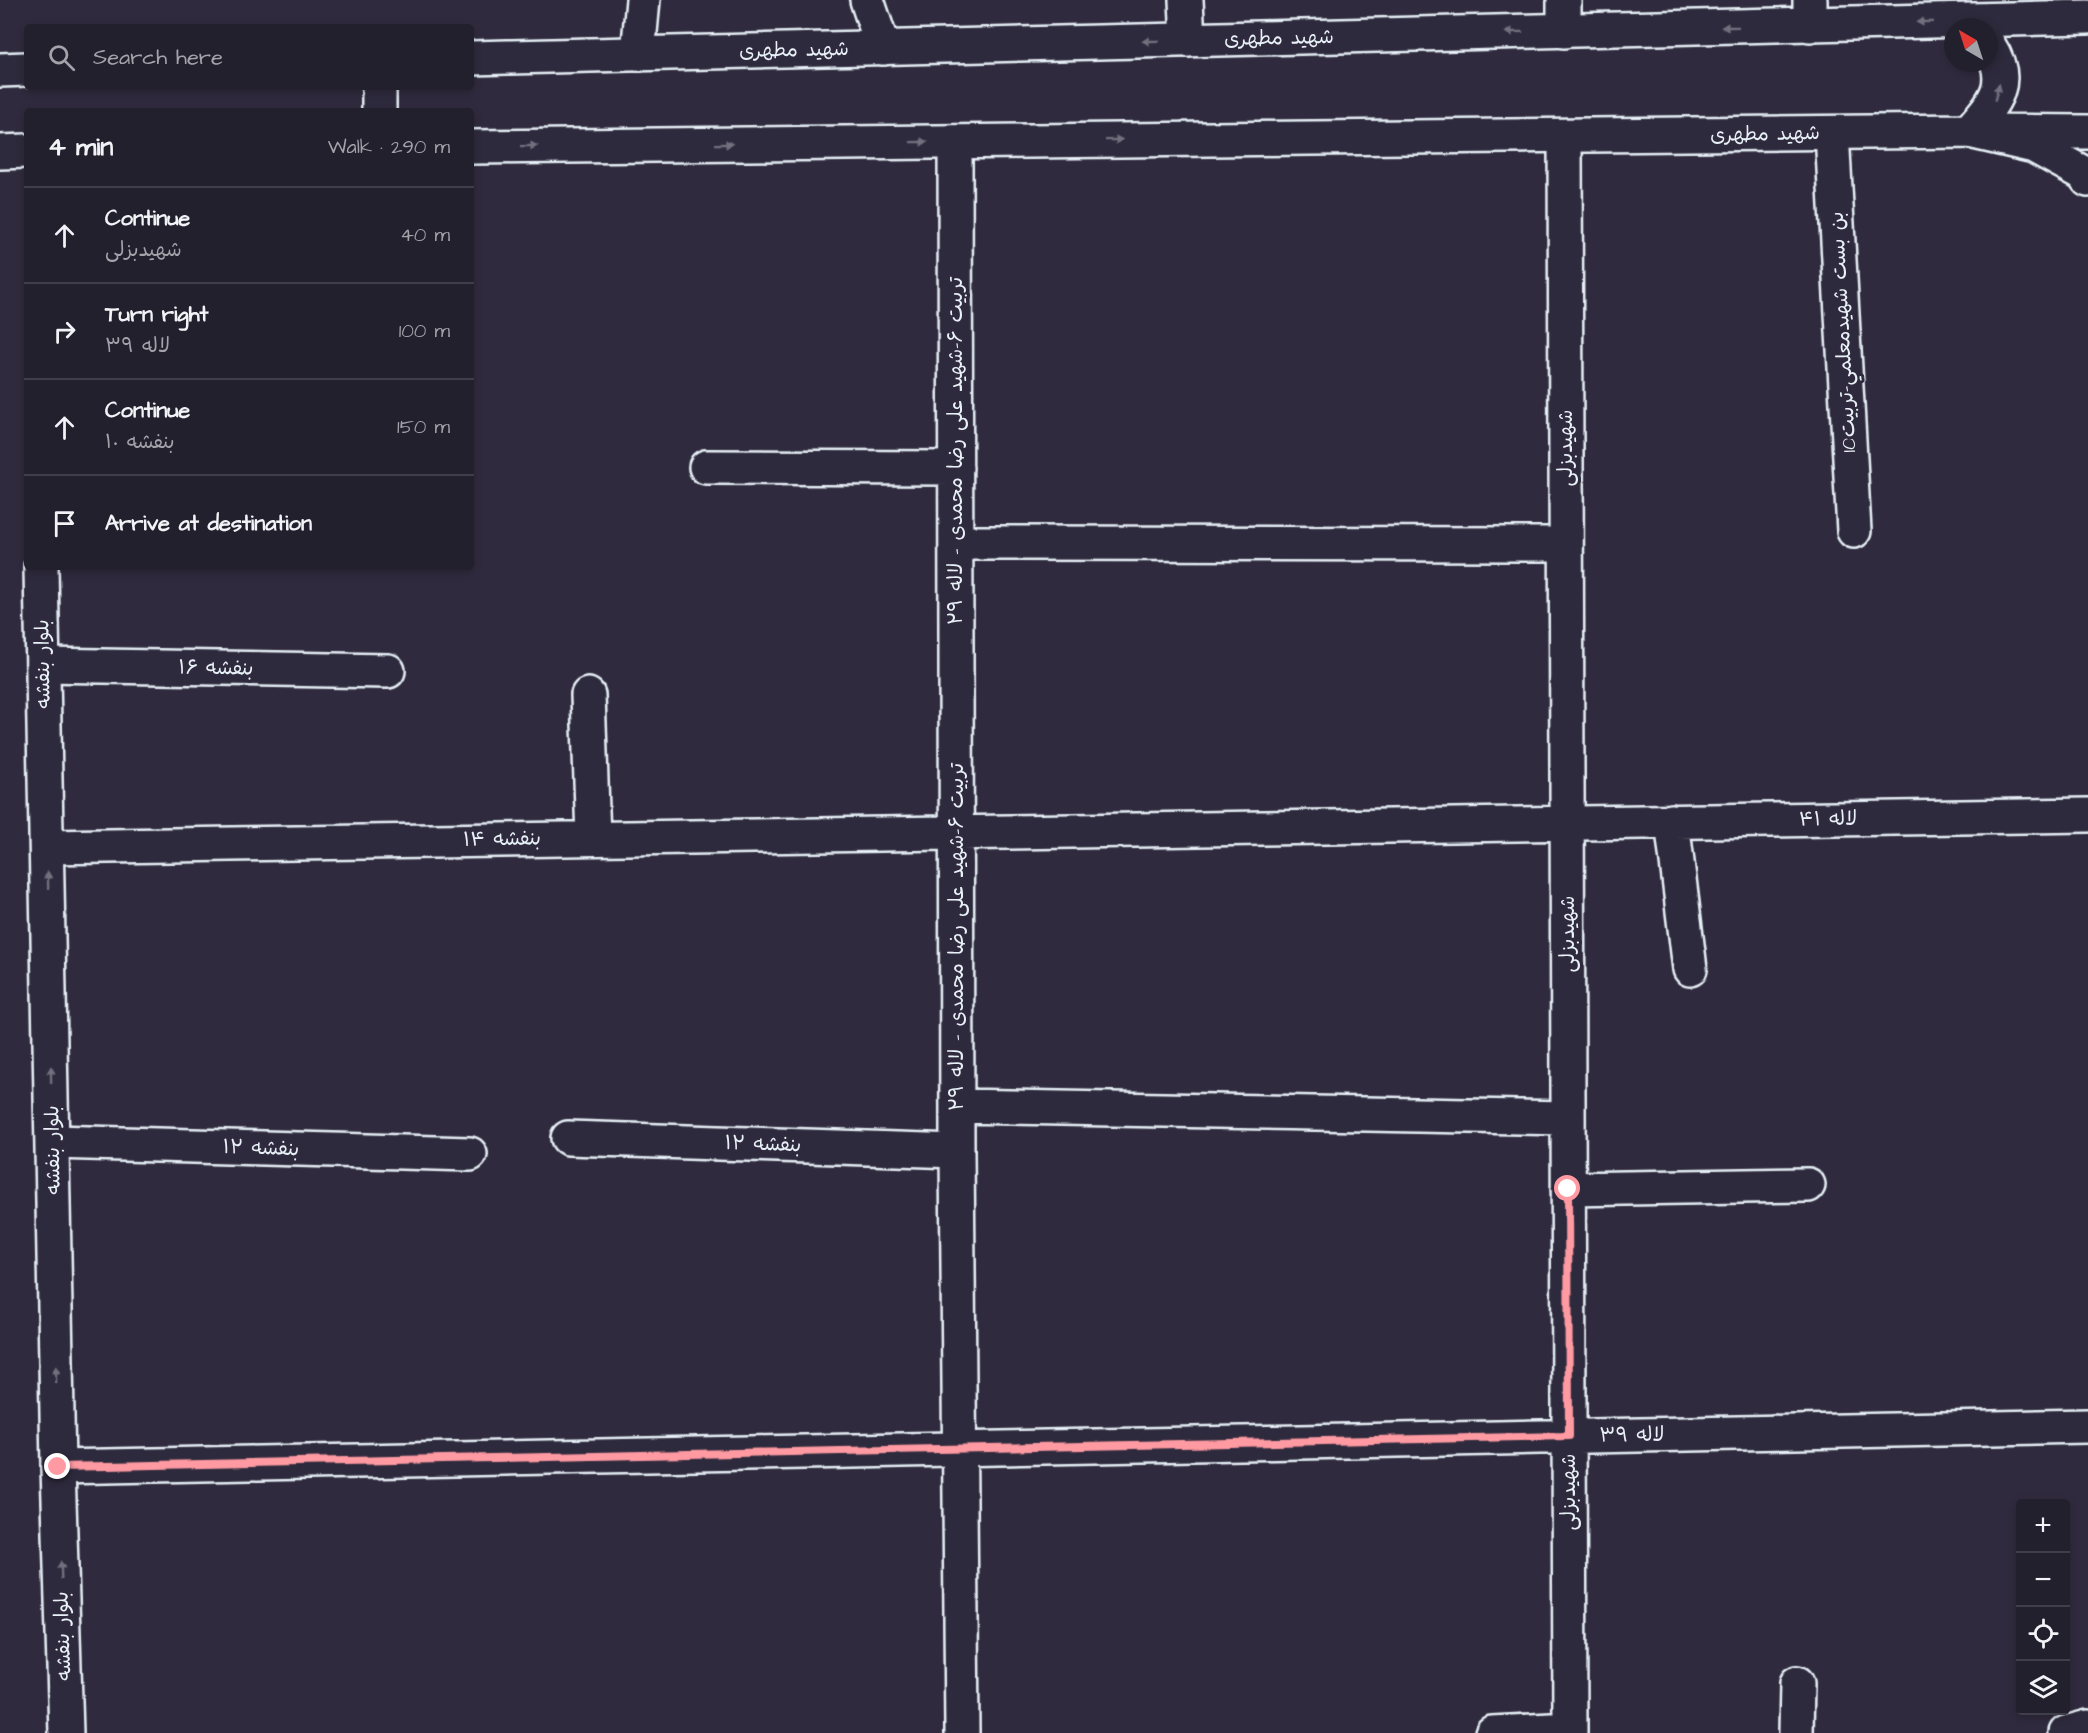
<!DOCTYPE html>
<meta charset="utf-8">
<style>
body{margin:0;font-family:"Architects Daughter","Playpen Sans Arabic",sans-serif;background:#2f2d3a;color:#f1f3f6}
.controls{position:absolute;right:18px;bottom:18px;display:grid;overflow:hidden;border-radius:6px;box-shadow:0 3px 9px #0003}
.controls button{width:54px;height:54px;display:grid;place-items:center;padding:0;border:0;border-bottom:2px solid #403e4a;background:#23202e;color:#f1f3f6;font:30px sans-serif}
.compass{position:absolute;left:1944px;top:18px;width:54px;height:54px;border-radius:50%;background:#23202e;box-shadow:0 3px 9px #0003;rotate:321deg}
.stop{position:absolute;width:18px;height:18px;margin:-14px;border:4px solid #ff9aa2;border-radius:50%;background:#fff}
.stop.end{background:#ff9aa2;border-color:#fff;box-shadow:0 2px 6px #0008}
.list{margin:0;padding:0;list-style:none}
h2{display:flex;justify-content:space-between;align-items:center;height:78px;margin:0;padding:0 24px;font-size:26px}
h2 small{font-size:20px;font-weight:400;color:#a3a3aa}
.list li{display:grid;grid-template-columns:39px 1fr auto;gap:18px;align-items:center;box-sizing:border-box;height:96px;padding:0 24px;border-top:2px solid #403e4a}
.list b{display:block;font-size:22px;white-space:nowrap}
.list p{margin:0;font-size:20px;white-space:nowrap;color:#a3a3aa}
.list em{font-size:20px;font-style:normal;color:#a3a3aa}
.icon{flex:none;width:33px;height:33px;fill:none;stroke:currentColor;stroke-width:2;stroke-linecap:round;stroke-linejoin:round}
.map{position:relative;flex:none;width:2088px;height:1733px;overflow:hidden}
.search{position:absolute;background:#23202e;box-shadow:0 3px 9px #0003;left:24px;top:24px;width:450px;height:66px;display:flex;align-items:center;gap:15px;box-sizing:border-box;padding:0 21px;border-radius:6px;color:#a3a3aa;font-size:22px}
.panel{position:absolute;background:#23202e;box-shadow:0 3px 9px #0003;left:24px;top:108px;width:450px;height:462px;border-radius:6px}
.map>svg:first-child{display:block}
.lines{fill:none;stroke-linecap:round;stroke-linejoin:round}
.minor-casing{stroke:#e8f1f8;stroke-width:38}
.major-casing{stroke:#e8f1f8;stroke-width:38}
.minor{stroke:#2f2a3d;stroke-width:33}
.major{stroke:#2f2a3d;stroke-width:33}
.oneway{fill:#70707e}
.route{stroke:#ff9aa2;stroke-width:8}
.labels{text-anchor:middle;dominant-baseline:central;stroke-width:6;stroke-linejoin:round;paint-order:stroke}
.street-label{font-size:20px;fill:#e8f1f8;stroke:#2f2a3d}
</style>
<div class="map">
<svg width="2088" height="1733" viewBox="0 0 2088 1733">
<rect width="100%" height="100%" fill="#2f2a3d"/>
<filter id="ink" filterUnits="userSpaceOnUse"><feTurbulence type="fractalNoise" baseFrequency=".0167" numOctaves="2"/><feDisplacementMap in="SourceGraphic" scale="12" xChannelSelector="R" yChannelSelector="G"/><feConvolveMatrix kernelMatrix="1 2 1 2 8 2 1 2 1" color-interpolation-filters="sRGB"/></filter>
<g filter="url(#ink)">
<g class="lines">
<g class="minor-casing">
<path id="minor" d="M 867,0 L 883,48
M 1186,0 L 1188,40
M 1564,0 L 1564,31
M 1810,0 L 1810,25
M 638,54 L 643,0
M 1832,133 L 1854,531
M 1565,136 L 1570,1733
M 955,142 L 957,1151 L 962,1733
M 706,467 L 956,468
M 956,543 L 1566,544
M 43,665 L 388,671
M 588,695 L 593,838
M 1672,821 L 1690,969
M 47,847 L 2088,815
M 958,1106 L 1568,1118
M 568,1138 L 957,1151
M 53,1142 L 470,1154
M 1568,1189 L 1808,1185
M 58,1467 L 2088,1426
M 1492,1733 L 1570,1729
M 1796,1733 L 1797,1683
M 2066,1733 L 2088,1727"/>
</g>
<g class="major-casing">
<path id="major" d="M 1989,46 C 2013,83 1994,103 1969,131 L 2034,146 L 2083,173 L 2088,180
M 471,58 L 2088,17
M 0,70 L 27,69
M 379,87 L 379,111
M 471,147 L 1969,131 L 2088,132
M 0,152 L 27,151
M 41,567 L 58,1467 L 66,1733"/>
</g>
<use href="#minor" class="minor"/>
<use href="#major" class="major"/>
</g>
<defs><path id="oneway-solid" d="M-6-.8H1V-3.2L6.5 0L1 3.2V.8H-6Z" transform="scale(1.5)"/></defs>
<g class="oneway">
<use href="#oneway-solid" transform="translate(1925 22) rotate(179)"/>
<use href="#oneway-solid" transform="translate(1730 27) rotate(179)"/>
<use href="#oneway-solid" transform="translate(1514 32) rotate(179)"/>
<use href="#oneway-solid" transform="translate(1151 41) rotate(179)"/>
<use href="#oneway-solid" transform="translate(1997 92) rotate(-74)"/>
<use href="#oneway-solid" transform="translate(1114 140) rotate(-1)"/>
<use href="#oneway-solid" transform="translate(919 142) rotate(-1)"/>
<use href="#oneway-solid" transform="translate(724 144) rotate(-1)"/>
<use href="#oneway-solid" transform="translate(529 146) rotate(-1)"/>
<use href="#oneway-solid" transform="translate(48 880) rotate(-91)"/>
<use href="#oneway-solid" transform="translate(51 1075) rotate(-91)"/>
<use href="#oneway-solid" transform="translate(56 1375) rotate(-91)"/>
<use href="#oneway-solid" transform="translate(61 1570) rotate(-92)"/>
</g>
</g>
<g class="lines" filter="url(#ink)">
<path class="route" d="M 58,1467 L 1569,1436 L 1568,1189"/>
</g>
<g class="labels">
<g class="street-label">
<text transform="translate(1279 38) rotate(-1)">شهید مطهری</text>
<text transform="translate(794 50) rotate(-1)">شهید مطهری</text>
<text transform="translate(1765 134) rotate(-1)">شهید مطهری</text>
<text transform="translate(1843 332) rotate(-93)">بن بست شهيدمعلمي-تربيت10</text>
<text transform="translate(1566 448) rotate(-90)">شهیدبزلی</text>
<text transform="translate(956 451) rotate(-90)">تربیت ۶-شهید علی رضا محمدی - لاله ۲۹</text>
<text transform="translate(43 664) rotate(-91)">بلوار بنفشه</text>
<text transform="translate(216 668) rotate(1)">بنفشه ۱۶</text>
<text transform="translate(1828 819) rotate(-1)">لاله ۴۱</text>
<text transform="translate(502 839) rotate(-1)">بنفشه ۱۴</text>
<text transform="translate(1568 934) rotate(-90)">شهیدبزلی</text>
<text transform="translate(957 937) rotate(-90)">تربیت ۶-شهید علی رضا محمدی - لاله ۲۹</text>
<text transform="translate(763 1144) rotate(2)">بنفشه ۱۲</text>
<text transform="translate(261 1148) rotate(2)">بنفشه ۱۲</text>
<text transform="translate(53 1150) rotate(-91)">بلوار بنفشه</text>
<text transform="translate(1632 1435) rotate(-1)">لاله ۳۹</text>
<text transform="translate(1569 1492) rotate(-90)">شهیدبزلی</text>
<text transform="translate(63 1636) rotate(-92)">بلوار بنفشه</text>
</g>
</g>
</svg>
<div class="controls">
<button>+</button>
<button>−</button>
<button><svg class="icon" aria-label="locate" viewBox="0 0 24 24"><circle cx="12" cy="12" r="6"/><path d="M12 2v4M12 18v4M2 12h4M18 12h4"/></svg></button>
<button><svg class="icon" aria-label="layers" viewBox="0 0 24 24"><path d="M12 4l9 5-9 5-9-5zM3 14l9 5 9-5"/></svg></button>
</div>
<svg class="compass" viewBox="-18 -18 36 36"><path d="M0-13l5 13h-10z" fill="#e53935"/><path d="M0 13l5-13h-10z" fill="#a3a3aa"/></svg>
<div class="stop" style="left:1568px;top:1189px"></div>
<div class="stop end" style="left:58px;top:1467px"></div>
<div class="search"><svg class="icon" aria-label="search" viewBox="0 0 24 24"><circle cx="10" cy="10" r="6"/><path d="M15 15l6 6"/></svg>Search here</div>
<section class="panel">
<h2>4 min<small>Walk · 290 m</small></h2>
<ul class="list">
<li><svg class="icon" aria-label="ahead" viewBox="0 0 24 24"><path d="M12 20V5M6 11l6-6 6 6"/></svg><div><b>Continue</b><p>شهیدبزلی</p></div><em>40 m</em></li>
<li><svg class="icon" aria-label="right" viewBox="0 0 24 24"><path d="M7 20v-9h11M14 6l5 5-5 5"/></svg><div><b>Turn right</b><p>لاله ۳۹</p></div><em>100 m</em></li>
<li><svg class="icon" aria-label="ahead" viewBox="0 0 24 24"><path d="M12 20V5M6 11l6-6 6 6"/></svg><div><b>Continue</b><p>بنفشه ۱۰</p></div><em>150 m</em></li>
<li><svg class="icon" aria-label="arrive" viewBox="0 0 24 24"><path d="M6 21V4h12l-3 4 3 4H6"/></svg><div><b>Arrive at destination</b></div></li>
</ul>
</section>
</div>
